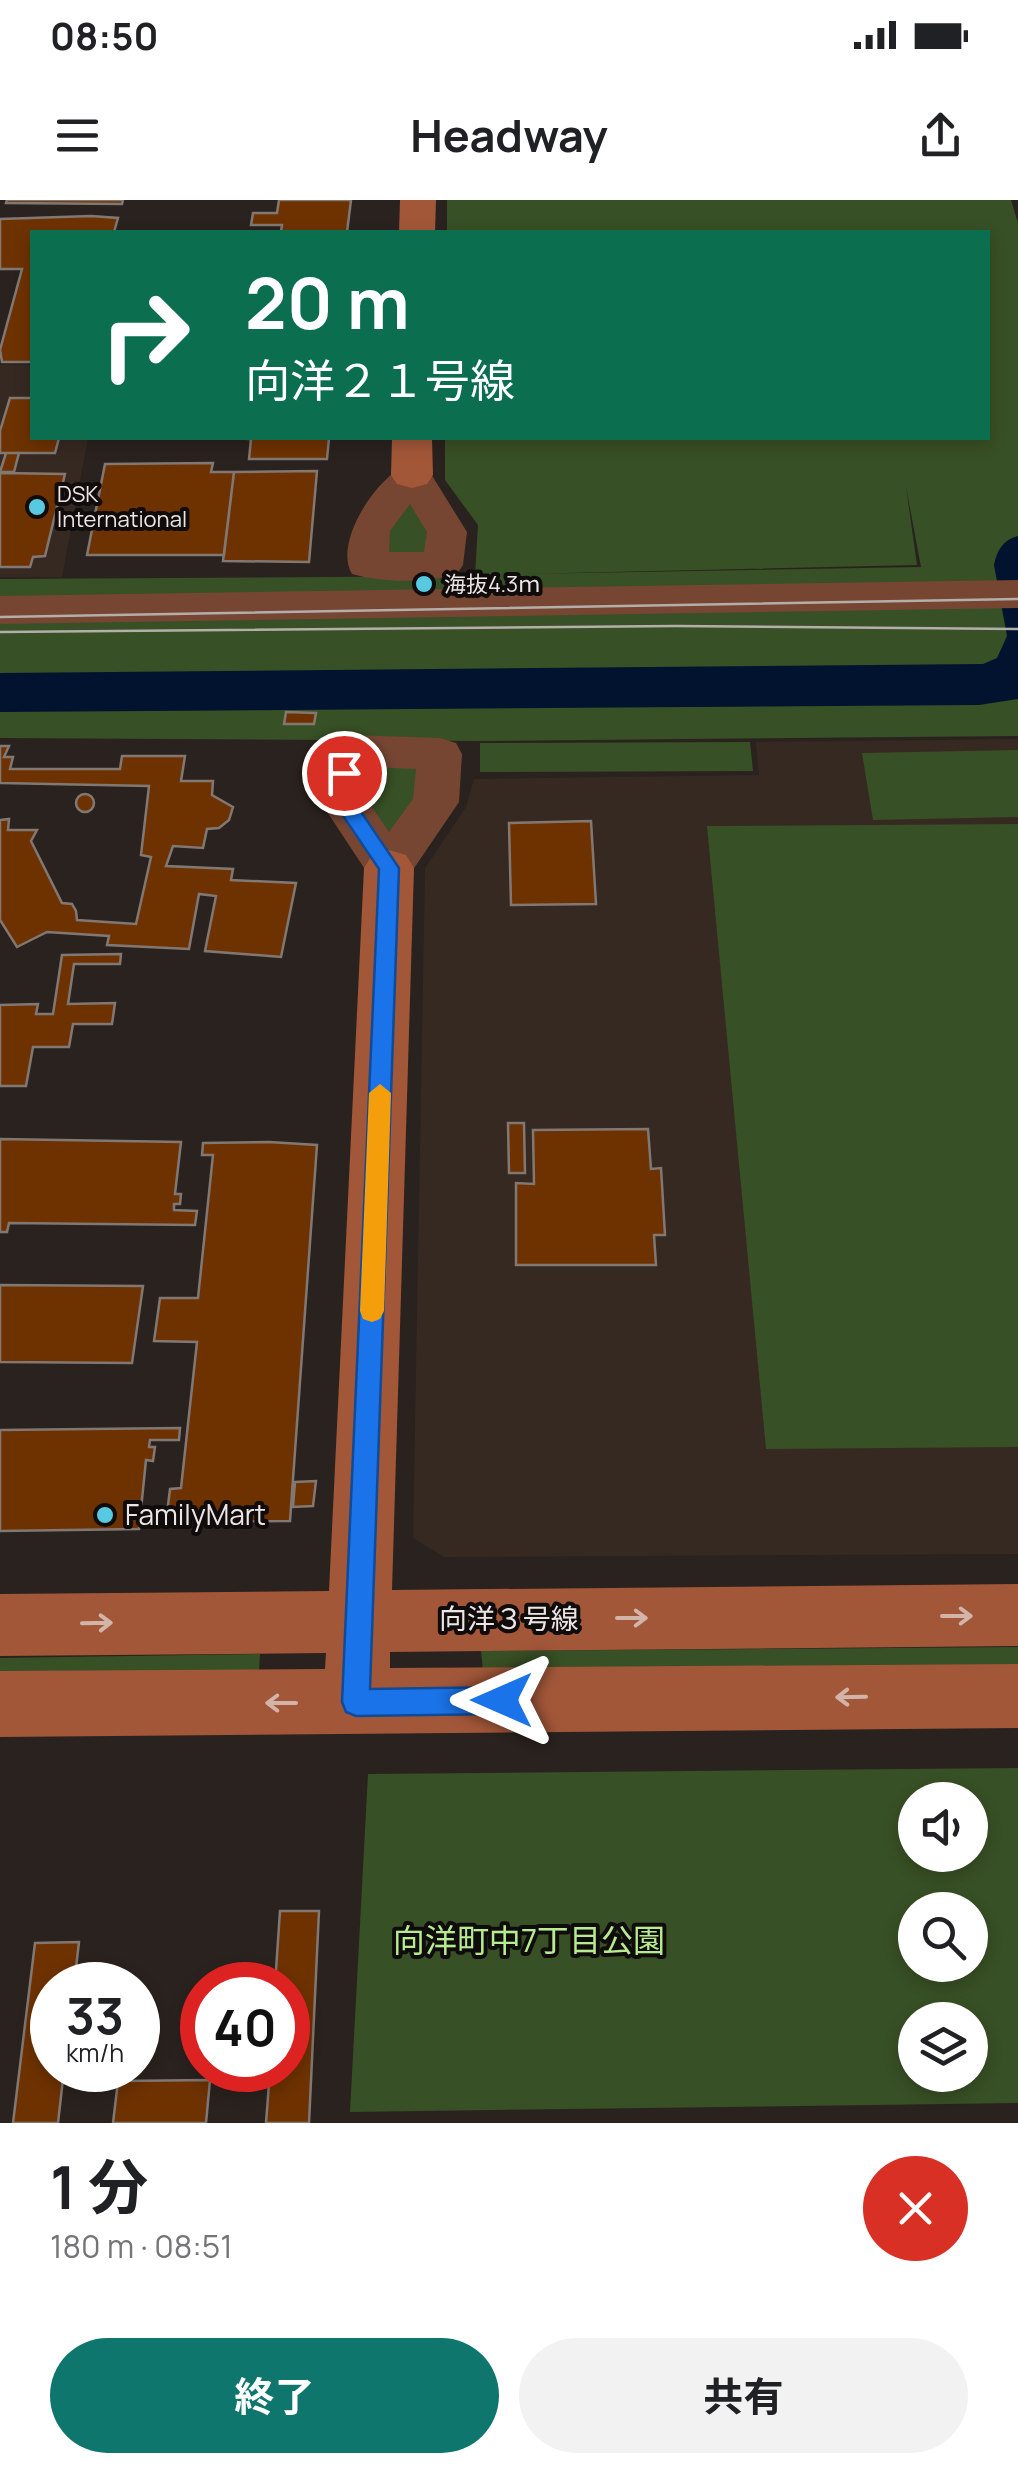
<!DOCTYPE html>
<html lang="ja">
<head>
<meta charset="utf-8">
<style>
	:root { --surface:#fff; --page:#f2f2f2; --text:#202124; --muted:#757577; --accent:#0f766e }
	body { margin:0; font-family:Manrope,"Noto Sans JP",sans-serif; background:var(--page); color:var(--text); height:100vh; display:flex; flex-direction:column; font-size:38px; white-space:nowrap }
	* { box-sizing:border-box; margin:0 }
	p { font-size:32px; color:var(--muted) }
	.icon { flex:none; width:55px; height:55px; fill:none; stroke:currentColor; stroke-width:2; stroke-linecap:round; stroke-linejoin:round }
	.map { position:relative; height:1923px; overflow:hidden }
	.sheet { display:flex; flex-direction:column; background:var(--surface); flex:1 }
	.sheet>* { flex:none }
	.guide { position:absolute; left:30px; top:30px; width:960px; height:210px; border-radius:0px; box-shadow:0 5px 15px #0003; background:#0b6e4f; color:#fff; overflow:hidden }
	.buttons { position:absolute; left:898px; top:1582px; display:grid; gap:20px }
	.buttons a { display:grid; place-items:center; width:90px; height:90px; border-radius:50%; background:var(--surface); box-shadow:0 5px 15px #0003; font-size:50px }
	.speed { position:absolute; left:30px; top:1762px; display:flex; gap:20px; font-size:50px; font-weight:700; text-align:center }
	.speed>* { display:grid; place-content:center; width:130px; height:130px; border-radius:50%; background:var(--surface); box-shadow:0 5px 15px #0003; line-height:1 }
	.speed small { font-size:25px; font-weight:400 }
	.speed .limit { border:15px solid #d22; background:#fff; color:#111 }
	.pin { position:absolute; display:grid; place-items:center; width:85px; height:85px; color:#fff; margin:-42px; border:5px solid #fff; border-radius:50%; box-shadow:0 2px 10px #0007 }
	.me { position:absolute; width:110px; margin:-55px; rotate:270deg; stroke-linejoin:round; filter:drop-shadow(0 0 8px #0008) }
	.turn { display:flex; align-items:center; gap:35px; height:210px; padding:0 50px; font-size:45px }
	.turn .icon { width:130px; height:130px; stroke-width:2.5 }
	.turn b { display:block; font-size:70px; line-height:85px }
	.round { display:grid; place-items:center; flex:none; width:105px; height:105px; border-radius:52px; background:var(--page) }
	.head { display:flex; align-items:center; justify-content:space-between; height:170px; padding:0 50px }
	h1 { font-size:60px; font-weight:700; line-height:75px }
	.cta { display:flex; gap:20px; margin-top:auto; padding:20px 50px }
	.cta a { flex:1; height:115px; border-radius:60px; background:var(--accent); color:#fff; font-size:40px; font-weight:700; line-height:115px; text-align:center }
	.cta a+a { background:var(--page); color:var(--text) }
	.status { display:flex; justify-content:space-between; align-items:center; height:70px; padding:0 50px; background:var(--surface); direction:ltr }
	.status svg { height:28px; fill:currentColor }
	header { display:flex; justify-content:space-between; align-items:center; height:130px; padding:0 50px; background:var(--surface); font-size:45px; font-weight:700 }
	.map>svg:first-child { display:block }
</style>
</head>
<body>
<div class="status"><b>08:50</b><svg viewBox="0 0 49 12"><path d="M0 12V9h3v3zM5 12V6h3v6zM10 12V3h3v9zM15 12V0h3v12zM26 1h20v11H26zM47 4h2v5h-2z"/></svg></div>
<header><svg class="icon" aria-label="menu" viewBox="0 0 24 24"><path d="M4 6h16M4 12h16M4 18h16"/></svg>Headway<svg class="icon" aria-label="share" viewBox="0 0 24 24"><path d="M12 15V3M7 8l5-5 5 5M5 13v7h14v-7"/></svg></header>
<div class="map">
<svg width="1018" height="1923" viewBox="0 0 1018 1923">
	<rect width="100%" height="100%" fill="#2a221e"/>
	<!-- built -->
	<path fill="#362922" d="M0 165H32V238H88L62 377H0Z
		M1018 539V1354L444 1357 413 1338 425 668 466 607 474 579 759 575 756 542Z"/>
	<!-- green -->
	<path fill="#385025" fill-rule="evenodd" d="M447 0H1011L1018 23V536L476 541 0 538V379L475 376 478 325 445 280V238H988V32H447ZM906 287 921 367 523 374 917 365Z
		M409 300 430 325 424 355 384 353 385 334Z
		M750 542 753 571 480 572V543Z
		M1018 550V617L873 620 862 553Z
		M369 565 417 566 418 599 387 635 357 597 362 570Z
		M1018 624V1247L766 1249 707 626Z
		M1018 1447V1466L483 1471 481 1451Z
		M260 1454 259 1472 0 1475V1458Z
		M1018 1568V1903L350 1912 368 1574ZM970 1600V1655H915V1600ZM970 1710V1765H915V1710ZM970 1820V1875H915V1820Z"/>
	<!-- water -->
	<path fill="#01132e" d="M1018 336V499L979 505 0 512V473L983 464 997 458 1007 436 994 365C997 350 1003 340 1018 336Z"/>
	<!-- building -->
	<path fill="#6e3200" stroke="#817873" stroke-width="2.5" d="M7 0H123L122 4 6 3Z
		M279 0H351L347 32H281L282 25H251L253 13H277Z
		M91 16 118 18 114 32H32V162H2L0 150 22 69H0V19Z
		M10 198H32V238H59L55 253H0V231Z
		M224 238H329L327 259H249L251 239Z
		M6 253H19L14 272H0Z
		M213 263 211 272H234L224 355H87L105 264Z
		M317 271 309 362 223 361 234 272Z
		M0 273 65 274 45 356 33 357 30 367H0Z
		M286 512 316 513 314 524H284Z
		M0 546H9L4 557H13L10 569H120L122 556H185L181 581H213L212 595 233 607 229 620 219 628 207 629 203 648 173 646 166 666 233 669 231 680 296 683 281 757 205 751 216 696 199 694 189 749 107 745 109 736 47 732 17 747 0 720V620L9 619 8 630H37L31 641 62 703 72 704 76 711 77 720 136 724 151 657 141 655 149 586 0 583Z
		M76 603a9 9 0 1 1 18 0a9 9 0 1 1-18 0Z
		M591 621 596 704 511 705 509 623Z
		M121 754 120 764H74L68 804 115 803 112 824H73L69 847H33L26 886H0V805L38 804 36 814H53L62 755Z
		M508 923H524L525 973H509Z
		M648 929 651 969 661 968 665 1035H654L656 1065H516V983L534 984 533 930Z
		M0 939 181 942 175 994H181L180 1004H174V1010L197 1011 195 1025 9 1023 7 1032H0Z
		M269 942 317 945 290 1321 166 1322 170 1289 181 1288 197 1142 154 1141 160 1098H198L213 955H202L203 943Z
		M0 1085 143 1086 132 1163 0 1162Z
		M180 1228 179 1240H150L149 1247H155L153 1261 146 1260 139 1329 0 1331V1230Z
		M316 1281 313 1306 293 1307 295 1282Z
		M280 1711H319L309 1923H266L270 1870H288V1785H275Z
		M79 1742 74 1785H52V1870H64L58 1923H13L35 1743Z
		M210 1880 206 1923H113L118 1881Z"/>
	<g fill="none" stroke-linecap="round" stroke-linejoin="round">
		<!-- street -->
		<path fill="#764633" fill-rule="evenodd" d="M412 263 426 266 467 332 463 365 457 374C426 383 383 383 352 374 332 342 380 271 412 263ZM410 304 427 332 424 352H389L390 331Z
			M1018 380V408L0 424V396Z
			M350 535 440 538 456 543 462 554 459 602 406 680 389 685 372 680 316 595 334 540ZM368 567 416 569 413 599 389 632 362 593Z"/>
		<!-- secondary -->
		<path fill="#a35739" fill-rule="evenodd" d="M400 0H436L435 32H399Z
			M392 238H432L433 275 427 284 412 288 397 284 391 275Z
			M389 650 406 655 414 668 392 1390 1018 1384V1446L390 1452V1468L1018 1464V1528L0 1537V1471L325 1469 326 1453 0 1456V1394L329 1391 364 668 372 655Z"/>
		<!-- tram -->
		<path stroke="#b4aeab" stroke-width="2.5" d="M0 417 1018 399
			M0 432 676 426 1018 429"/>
	</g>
	<!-- one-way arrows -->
	<defs><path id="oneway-shaft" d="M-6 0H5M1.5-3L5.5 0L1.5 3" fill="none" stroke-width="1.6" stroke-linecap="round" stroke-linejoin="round" transform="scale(2.5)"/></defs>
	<g stroke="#d2b4a8">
		<use href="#oneway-shaft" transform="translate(957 1416)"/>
		<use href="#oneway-shaft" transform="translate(632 1418)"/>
		<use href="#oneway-shaft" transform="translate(97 1423) rotate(-1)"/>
		<use href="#oneway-shaft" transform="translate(851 1497) rotate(179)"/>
		<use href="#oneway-shaft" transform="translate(281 1503) rotate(180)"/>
	</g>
	<!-- route -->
	<path fill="#1a73e8" stroke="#114b97" stroke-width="2.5" d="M344 566 354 573 349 594 399 668 370 1489 502 1487 511 1491 515 1500 511 1510 502 1514 356 1516 346 1512 342 1502 379 669 329 595 334 573Z"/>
	<!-- slow -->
	<path fill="#f59e0b" d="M380 884 391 893 384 1111 380 1119 372 1122 363 1119 360 1111 369 893Z"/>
	<!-- markers -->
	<g fill="#57c9e1" stroke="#100c0b" stroke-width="4">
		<circle cx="37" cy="307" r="10"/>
		<circle cx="424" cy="384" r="10"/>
		<circle cx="105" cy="1315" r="10"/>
	</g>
	<g text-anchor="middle" stroke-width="8" stroke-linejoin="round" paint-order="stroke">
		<!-- far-poi labels -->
		<g font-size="22" fill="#ebe6e3" stroke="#100c0b" text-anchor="start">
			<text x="57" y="302">DSK<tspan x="57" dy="25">International</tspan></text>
			<text x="444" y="392">海抜4.3ｍ</text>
		</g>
		<!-- poi labels -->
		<g font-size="28" fill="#ebe6e3" stroke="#100c0b" text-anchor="start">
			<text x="125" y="1325">FamilyMart</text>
		</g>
		<!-- street labels -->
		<g font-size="28" fill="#ebe6e3" stroke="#100c0b">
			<text x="509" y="1429">向洋３号線</text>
		</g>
		<!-- near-park labels -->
		<g font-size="32" fill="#b7eb8f" stroke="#100c0b">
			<text x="529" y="1752">向洋町中7丁目公園</text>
		</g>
	</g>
</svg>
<div class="buttons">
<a><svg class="icon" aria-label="sound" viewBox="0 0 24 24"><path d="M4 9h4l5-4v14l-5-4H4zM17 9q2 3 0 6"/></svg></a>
<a><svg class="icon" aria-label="search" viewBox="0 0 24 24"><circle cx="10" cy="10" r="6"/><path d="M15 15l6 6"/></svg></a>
<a><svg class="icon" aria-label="layers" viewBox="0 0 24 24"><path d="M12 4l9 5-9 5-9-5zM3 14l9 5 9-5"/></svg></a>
</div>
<div class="speed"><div>33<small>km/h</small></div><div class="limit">40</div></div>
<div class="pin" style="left:344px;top:573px;background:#d93025"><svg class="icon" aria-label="arrive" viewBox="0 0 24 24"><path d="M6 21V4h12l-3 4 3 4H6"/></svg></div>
<svg class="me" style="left:502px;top:1500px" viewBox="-20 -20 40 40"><path d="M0-17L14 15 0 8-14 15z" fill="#1a73e8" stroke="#fff" stroke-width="4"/></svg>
<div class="guide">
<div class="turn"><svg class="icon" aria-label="right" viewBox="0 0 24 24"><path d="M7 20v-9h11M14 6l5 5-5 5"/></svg><div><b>20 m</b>向洋２１号線</div></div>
</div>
</div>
<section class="sheet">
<div class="head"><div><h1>1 分</h1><p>180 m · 08:51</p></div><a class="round" style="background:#d93025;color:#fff"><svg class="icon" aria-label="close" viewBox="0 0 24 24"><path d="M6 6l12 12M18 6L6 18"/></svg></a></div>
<div class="cta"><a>終了</a><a>共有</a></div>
</section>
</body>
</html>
